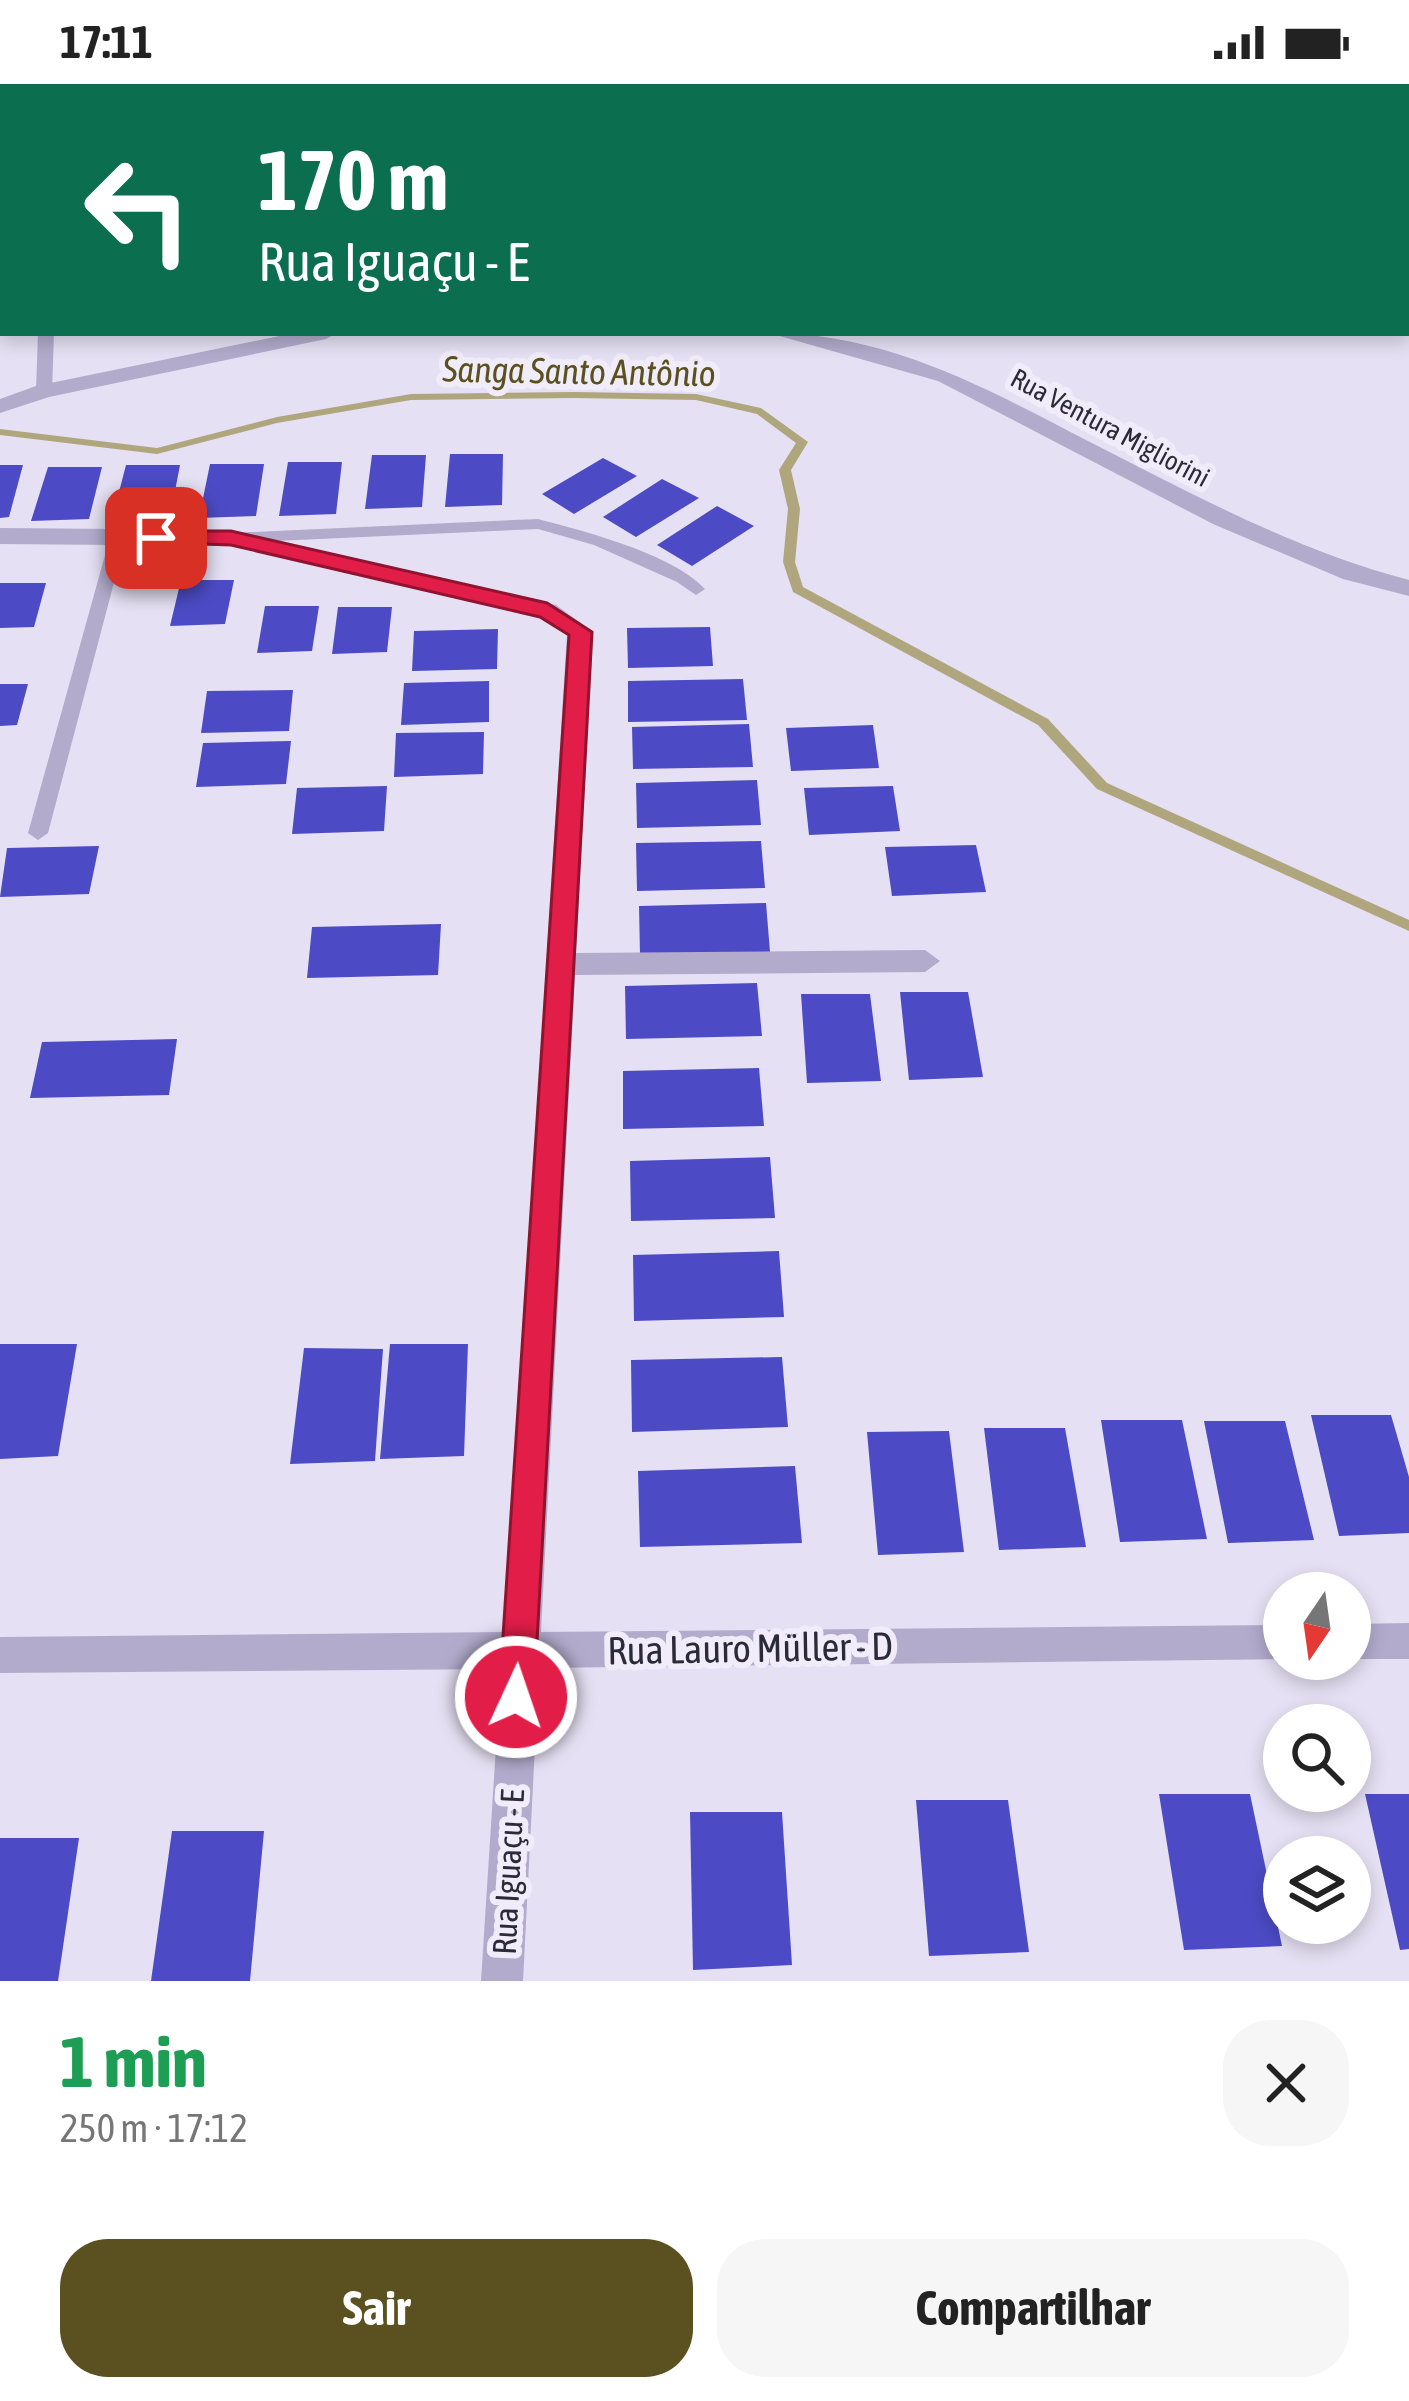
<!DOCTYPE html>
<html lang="pt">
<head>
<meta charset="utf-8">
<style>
	:root { --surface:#fff; --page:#f6f6f6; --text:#222; --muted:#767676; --accent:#5b5120 }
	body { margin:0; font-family:"Asap Condensed",sans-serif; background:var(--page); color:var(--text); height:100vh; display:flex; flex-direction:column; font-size:45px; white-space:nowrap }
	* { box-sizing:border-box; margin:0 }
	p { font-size:39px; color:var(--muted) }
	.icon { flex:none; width:66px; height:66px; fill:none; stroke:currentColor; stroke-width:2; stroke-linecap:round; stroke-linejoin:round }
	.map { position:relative; height:1897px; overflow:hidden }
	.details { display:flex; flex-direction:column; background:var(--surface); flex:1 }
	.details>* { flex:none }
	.guide { position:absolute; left:0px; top:0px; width:1410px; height:252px; box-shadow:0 6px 18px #0003; background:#0b6e4f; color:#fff; overflow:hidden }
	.needle { width:78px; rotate:193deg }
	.fabs { position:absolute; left:1263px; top:1488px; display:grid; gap:24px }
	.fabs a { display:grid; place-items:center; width:108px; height:108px; border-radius:50%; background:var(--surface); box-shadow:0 6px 18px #0003; font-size:60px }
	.pin { position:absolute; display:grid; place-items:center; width:102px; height:102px; color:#fff; margin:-51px; border-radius:24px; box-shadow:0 6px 18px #0006 }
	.me { position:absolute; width:132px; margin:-66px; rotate:3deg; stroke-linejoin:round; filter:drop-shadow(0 0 9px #0008) }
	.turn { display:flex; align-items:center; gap:42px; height:252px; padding:0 60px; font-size:54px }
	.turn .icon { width:156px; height:156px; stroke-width:2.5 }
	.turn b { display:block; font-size:84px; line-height:102px }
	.round { display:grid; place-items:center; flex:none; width:126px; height:126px; border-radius:48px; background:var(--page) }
	.summary { display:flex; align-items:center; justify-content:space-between; height:204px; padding:0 60px }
	h1 { font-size:72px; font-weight:700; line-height:90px; color:#1e9e55 }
	.action { display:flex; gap:24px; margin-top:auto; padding:24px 60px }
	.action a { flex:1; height:138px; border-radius:48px; background:var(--accent); color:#fff; font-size:48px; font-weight:700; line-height:138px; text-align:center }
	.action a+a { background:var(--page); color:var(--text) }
	.status { display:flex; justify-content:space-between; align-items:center; height:84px; padding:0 60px; background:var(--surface); direction:ltr }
	.status svg { height:33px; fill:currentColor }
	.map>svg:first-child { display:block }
</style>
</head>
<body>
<div class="status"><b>17:11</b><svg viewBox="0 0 49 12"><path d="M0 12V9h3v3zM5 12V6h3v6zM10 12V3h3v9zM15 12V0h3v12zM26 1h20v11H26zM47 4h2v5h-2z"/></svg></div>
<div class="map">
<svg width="1409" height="1897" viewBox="0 0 1409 1897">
	<rect width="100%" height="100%" fill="#e5e0f3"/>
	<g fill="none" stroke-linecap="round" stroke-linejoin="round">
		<!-- stream -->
		<path fill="#b0a67e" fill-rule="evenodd" d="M574 308 696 310 761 324 808 358 791 386 800 425 795 478 803 503 1048 635 1107 699 1409 836V847L1097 705 1038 641 793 508 783 478 788 425 779 386 796 359 757 330 696 316 574 314 411 316 277 339 157 370 0 351V345L157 364 277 333 411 310Z"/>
	</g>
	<!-- building -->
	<path fill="#4c4bc5" d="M450 370H503L502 421 445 423Z
		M372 371H426L422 423 365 425Z
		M603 374 637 392 574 430 542 410Z
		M288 378H342L336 430 279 432Z
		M210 380H264L256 432 199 434Z
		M0 381H23L9 433 0 434Z
		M126 381H180L170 433 112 435Z
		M48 383H102L89 435 31 437Z
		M662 395 699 414 636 453 603 433Z
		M717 422 754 442 692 482 657 461Z
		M181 496H234L225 540 170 542Z
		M0 499H46L34 543 0 544Z
		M265 522H319L312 567 257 569Z
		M338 523H392L387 568 332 570Z
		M710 543 713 582 628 584 627 544Z
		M498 545 497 585 412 587 414 547Z
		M743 595 747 636 628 638V597Z
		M489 597V638L401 641 404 599Z
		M0 600H28L17 641 0 642Z
		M293 606 289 647 201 649 207 607Z
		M749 640 753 683 633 685 632 643Z
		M873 641 879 684 791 687 786 644Z
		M484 648 483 690 394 693 396 649Z
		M291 657 286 700 196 703 203 659Z
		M757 696 761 741 637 744 636 699Z
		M387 702 384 747 292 750 297 704Z
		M893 702 900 747 809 751 804 704Z
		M761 757 765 804 637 807 636 759Z
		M976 761 986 808 892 812 885 763Z
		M99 762 89 810 0 813 7 764Z
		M766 819 770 868 640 871 639 822Z
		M441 840 438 891 307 894 312 843Z
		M757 899 762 952 626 955 625 902Z
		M900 908H968L983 993 909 996Z
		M801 910H870L881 997 807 999Z
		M177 955 169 1011 30 1014 42 958Z
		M759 984 764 1042 623 1045V987Z
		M770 1073 775 1134 631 1137 630 1077Z
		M779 1167 784 1233 634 1237 633 1171Z
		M0 1260H77L58 1372 0 1375Z
		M390 1260H468L464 1372 380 1375Z
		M304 1264 383 1265 375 1377 290 1380Z
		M782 1273 788 1343 632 1348 631 1276Z
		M1311 1331H1391L1409 1393V1449L1339 1452Z
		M1101 1336H1182L1207 1455 1120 1458Z
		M1204 1337H1285L1314 1456 1228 1459Z
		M984 1344H1065L1086 1463 999 1466Z
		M949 1347 964 1468 878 1471 867 1348Z
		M795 1382 802 1459 640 1463 638 1387Z
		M1159 1710H1250L1282 1862 1184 1866Z
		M1365 1710H1409V1865L1400 1866Z
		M916 1716H1008L1029 1868 929 1872Z
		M690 1728H782L792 1881 693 1886Z
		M172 1747H264L250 1897H151Z
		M0 1754H79L58 1897H0Z"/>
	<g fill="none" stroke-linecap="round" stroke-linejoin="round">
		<!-- service -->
		<path fill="#b2abcc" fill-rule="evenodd" d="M38 249H54L52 307 44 312 36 307Z
			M538 435C584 447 673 470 705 505L696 511 677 498 594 461 538 445 231 459 223 454 231 449Z
			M118 448 126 453 48 749 38 756 28 749 110 453Z"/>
		<!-- minor -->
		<path fill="#b2abcc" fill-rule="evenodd" d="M411 0H429L430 3H412Z
			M530 0H564L566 3H532Z
			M3 40V53L0 54V41Z
			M0 105 3 106V118L0 117Z
			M0 444 231 446 556 521 593 548 576 869 925 866 940 877 925 888 575 891 541 1548 1284 1541V1575H1290L539 1584 523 1897H481L501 1585 0 1589V1553L504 1548 567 551 539 533 231 462 0 460Z
			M1409 1539V1575H1347L1350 1540Z"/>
		<!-- tertiary -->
		<path fill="#b2abcc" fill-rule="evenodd" d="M294 249H337L326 255 49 313 0 329V315L36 302Z
			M769 249C887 249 986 304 1088 357 1192 410 1295 466 1409 496V512L1343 495 1213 440 938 297Z"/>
	</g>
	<!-- route -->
	<path fill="#e11d48" stroke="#92132f" stroke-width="3" d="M156 447H231L547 519 592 548 534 1613 529 1626 516 1631 504 1626 499 1613 569 551 540 533 231 461 148 458V449Z"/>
	<g text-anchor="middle" stroke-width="12" stroke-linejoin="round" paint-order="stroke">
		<!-- far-street labels -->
		<g font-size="27" fill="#2b2a39" stroke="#f1ecfa">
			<text transform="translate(1110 344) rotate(28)" y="9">Rua Ventura Migliorini</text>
		</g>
		<!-- street labels -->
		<g font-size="33" fill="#2b2a39" stroke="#f1ecfa">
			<text transform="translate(508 1788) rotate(-87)" y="12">Rua Iguaçu - E</text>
		</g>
		<!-- water labels -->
		<g font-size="36" font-style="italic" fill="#5b5120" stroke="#f1ecfa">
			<text transform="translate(579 287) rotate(1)" y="13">Sanga Santo Antônio</text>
		</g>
		<!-- near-street labels -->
		<g font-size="39" fill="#2b2a39" stroke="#f1ecfa">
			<text transform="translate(750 1564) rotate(-1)" y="14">Rua Lauro Müller - D</text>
		</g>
	</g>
</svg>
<div class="fabs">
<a><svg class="needle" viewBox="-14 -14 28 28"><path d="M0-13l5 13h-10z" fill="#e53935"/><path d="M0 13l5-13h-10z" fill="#767676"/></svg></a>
<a><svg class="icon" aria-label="search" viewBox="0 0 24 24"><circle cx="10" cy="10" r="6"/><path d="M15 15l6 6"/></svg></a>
<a><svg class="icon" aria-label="layers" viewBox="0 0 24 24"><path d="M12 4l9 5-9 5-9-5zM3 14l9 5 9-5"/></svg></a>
</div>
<div class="pin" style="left:156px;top:454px;background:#d93025"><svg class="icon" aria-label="arrive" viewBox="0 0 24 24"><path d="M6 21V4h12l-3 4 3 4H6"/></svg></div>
<svg class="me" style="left:516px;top:1613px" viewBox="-20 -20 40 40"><circle r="17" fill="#e11d48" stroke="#fff" stroke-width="3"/><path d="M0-11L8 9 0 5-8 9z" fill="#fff"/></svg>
<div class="guide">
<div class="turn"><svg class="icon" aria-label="left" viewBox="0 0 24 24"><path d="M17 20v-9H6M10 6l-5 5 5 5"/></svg><div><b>170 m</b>Rua Iguaçu - E</div></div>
</div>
</div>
<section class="details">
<div class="summary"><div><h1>1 min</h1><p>250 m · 17:12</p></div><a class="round"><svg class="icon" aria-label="close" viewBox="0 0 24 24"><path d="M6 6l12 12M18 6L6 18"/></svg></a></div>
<div class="action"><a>Sair</a><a>Compartilhar</a></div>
</section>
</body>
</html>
